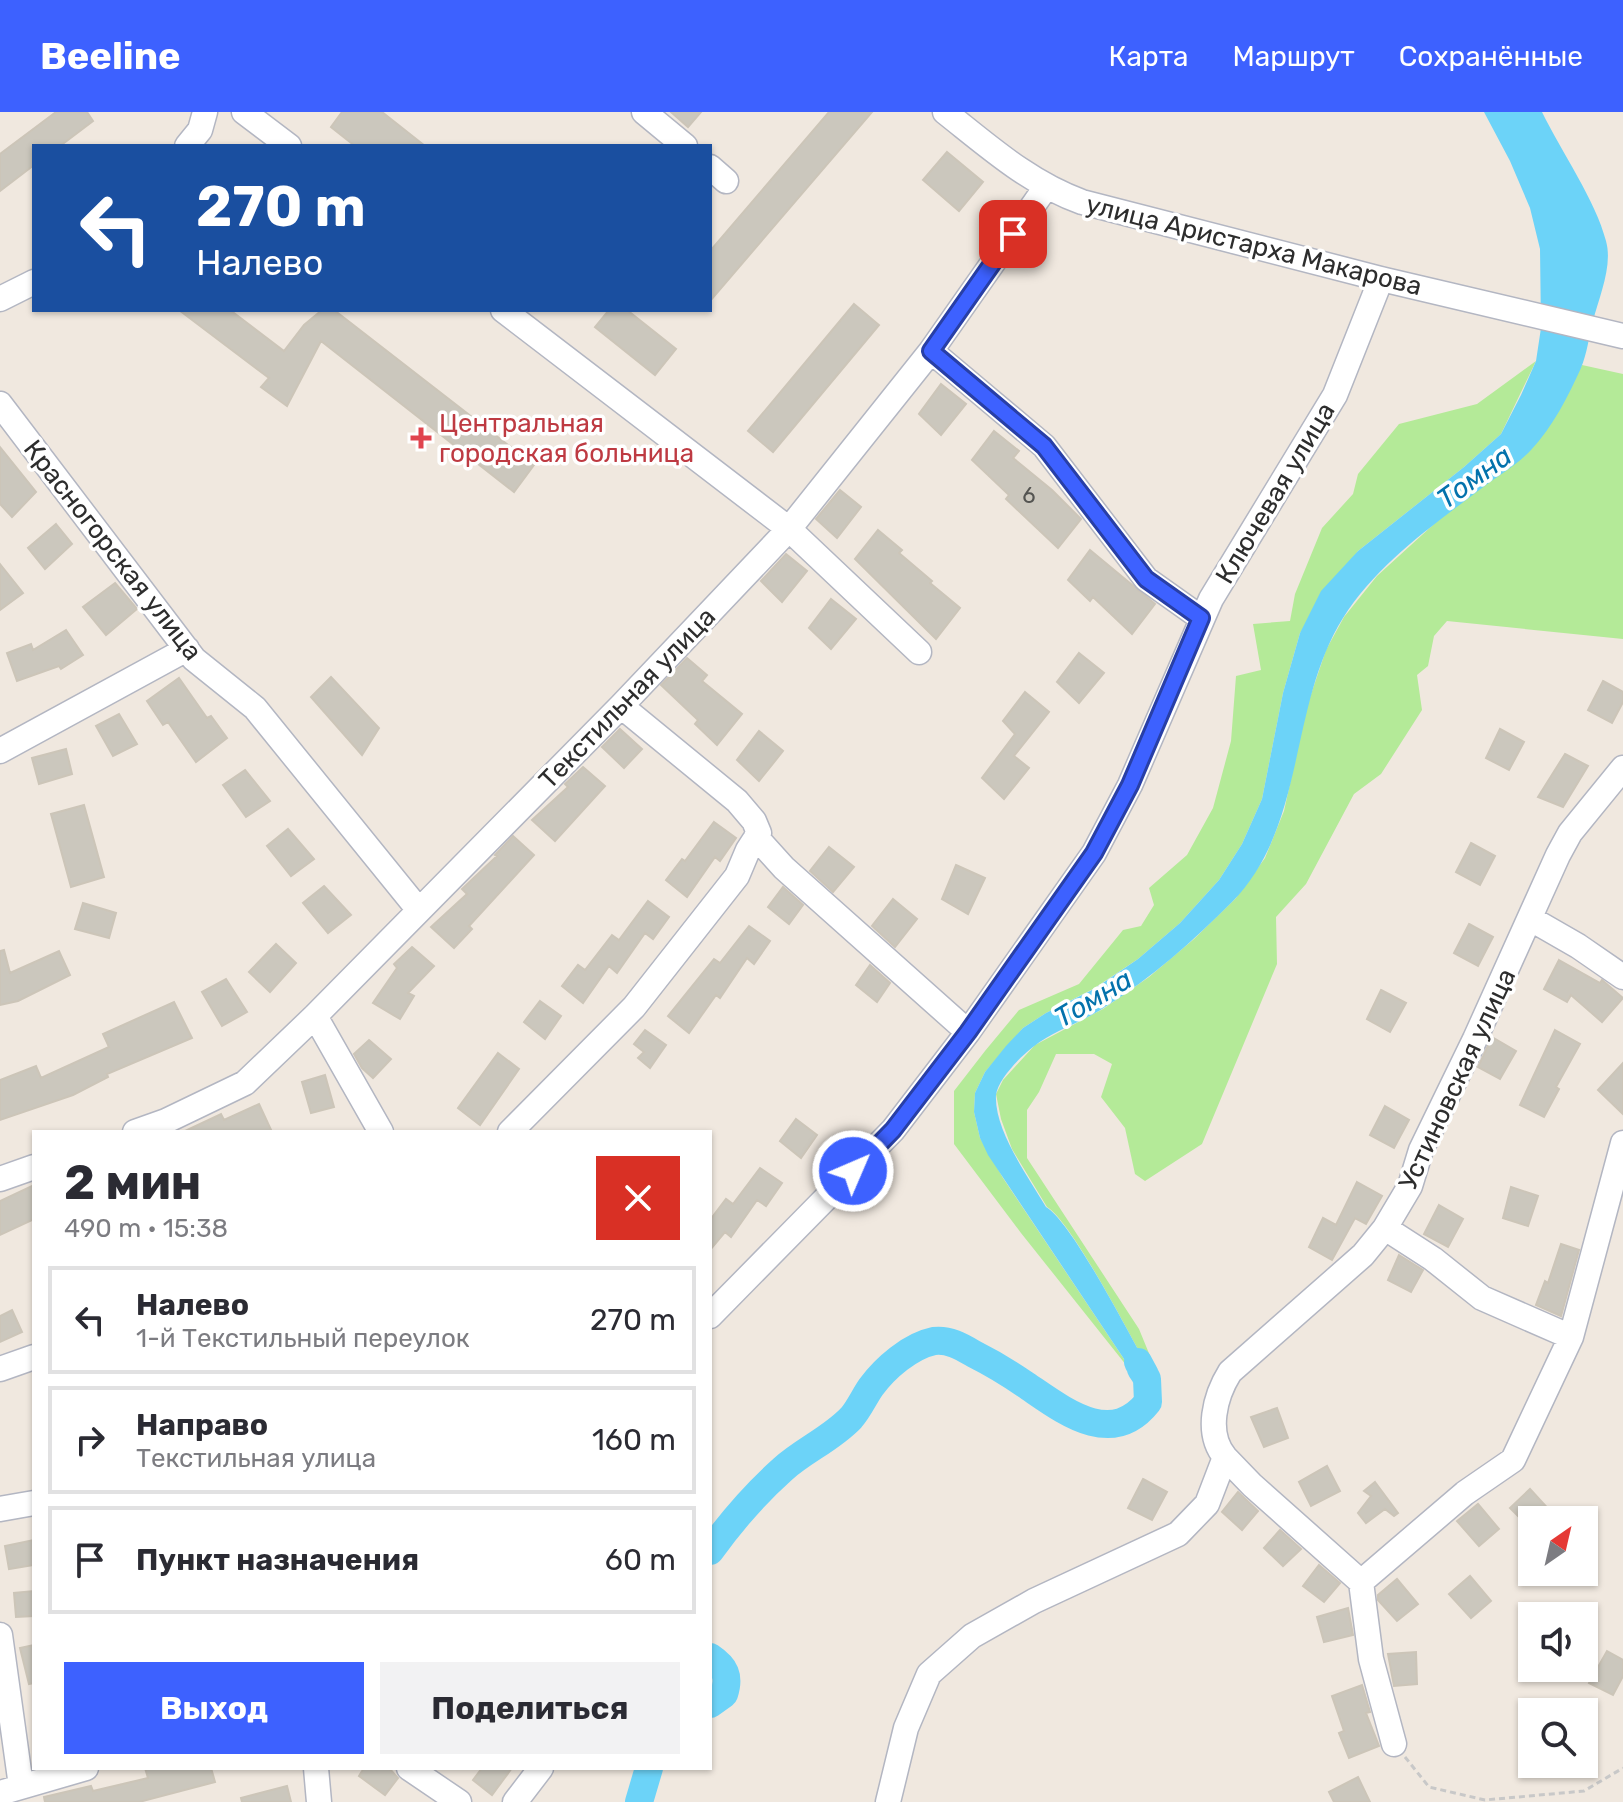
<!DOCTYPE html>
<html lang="ru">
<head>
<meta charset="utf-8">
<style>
	:root { --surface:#fff; --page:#f2f2f3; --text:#2b2b33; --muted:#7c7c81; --line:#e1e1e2; --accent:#3d61ff }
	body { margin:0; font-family:Rubik,sans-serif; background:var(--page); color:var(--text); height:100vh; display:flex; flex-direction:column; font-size:30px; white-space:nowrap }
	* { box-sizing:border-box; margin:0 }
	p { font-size:26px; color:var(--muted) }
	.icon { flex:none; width:44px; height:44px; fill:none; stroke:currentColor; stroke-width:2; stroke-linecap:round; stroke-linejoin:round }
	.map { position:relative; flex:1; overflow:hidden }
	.details { position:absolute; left:32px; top:1018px; width:680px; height:640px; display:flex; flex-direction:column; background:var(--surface); border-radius:0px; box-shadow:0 2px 6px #0004 }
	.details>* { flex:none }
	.banner { position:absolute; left:32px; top:32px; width:680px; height:168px; border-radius:0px; box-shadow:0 2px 6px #0004; background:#1a4fa0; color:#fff; overflow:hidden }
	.needle { width:52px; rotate:34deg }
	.controls { position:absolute; left:1518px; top:1394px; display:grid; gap:16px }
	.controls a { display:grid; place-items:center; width:80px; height:80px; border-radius:0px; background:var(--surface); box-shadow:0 2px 6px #0004; font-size:40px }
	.pin { position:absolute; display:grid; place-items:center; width:68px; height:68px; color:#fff; margin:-34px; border-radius:16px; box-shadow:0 4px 12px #0006 }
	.me { position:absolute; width:88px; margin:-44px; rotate:45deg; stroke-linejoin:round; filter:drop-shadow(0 0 6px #0008) }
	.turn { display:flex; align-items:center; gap:28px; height:168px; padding:0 32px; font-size:36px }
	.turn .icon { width:104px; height:104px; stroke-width:2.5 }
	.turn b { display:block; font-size:56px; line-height:68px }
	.round { display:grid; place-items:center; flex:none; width:84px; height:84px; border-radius:0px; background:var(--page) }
	.overview { display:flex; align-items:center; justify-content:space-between; height:136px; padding:0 32px }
	h1 { font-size:48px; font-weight:700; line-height:60px }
	.button { display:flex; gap:16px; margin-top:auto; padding:16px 32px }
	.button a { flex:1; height:92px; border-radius:0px; background:var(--accent); color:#fff; font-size:32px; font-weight:700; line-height:92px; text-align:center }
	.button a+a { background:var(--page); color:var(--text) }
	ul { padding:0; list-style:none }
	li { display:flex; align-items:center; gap:24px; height:108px; margin:0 16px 12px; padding:0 16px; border:4px solid var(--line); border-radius:0px }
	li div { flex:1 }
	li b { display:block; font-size:30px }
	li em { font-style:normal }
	header { display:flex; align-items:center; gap:48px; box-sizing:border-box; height:112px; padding:0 40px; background:var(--accent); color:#fff }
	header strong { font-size:38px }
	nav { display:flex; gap:44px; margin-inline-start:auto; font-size:28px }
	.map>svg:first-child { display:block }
</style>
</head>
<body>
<header>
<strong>Beeline</strong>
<nav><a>Карта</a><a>Маршрут</a><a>Сохранённые</a></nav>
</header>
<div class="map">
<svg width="1623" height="1690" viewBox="0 0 1623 1690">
	<rect width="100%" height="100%" fill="#f0e8df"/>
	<!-- green -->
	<path fill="#b4ea98" d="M1536 249 1501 322 1464 355 1358 439 1300 521 1283 581 1262 687 1242 732 1219 768 1180 811 1138 847 1093 877 1046 901 1023 916 985 960 975 981 974 1000 980 1026 1003 1066 1138 1268 1021 1121 954 1032V979L985 939 1019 898 1079 872 1123 818 1141 814 1154 793 1149 776 1187 743 1213 696 1231 629 1236 564 1261 558 1253 512 1290 509 1295 482 1322 416 1353 382 1358 362 1399 312 1477 292Z
		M1582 253 1623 262V527L1447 509 1434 524 1428 554 1417 563 1422 598 1381 662 1354 682 1306 772 1276 805 1277 852 1202 1032 1145 1069 1135 1062 1125 1016 1101 985 1112 952 1094 942H1056L1039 980 1027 998V1046L1139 1217 1155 1256 1150 1259C1131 1226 1073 1111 1047 1095L1012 1037 1001 1007 996 982 1003 968 1035 933 1103 897 1149 865 1194 827 1236 786 1265 746 1284 699 1307 594 1326 538 1344 505 1377 464 1558 299Z"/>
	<!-- water -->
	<path fill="#6cd3f8" d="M1484 0H1542C1561 39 1596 89 1606 129 1613 154 1599 185 1593 209 1589 224 1587 242 1581 256 1569 283 1552 316 1531 338 1518 352 1498 364 1482 376 1432 414 1377 452 1343 506 1288 594 1307 714 1232 790 1193 829 1152 866 1105 895 1083 910 1054 918 1033 935 1021 944 998 967 996 983 994 1018 1029 1066 1046 1095 1073 1111 1131 1226 1150 1259L1138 1268 988 1043 980 1026 974 1000 975 981 985 960 1006 934 1023 916 1046 901 1094 877 1138 847 1180 811 1219 768 1242 732 1262 687 1283 581 1300 521 1321 479 1358 439 1464 355 1501 322 1521 283 1536 249 1541 216 1540 137 1530 96 1510 49Z"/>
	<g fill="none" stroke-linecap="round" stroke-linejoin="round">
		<!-- river -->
		<path stroke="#6cd3f8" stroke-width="28" d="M710 1439C731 1410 756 1381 783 1357 804 1338 831 1327 851 1306 859 1297 864 1285 871 1275 885 1256 910 1234 934 1229 949 1227 962 1235 974 1242 992 1251 1010 1262 1026 1273 1063 1298 1111 1337 1148 1290L1147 1267 1138 1250 1145 1263 1141 1257
			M710 1545C725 1555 730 1564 724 1582L710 1592
			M639 1690 649 1656"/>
	</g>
	<!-- building -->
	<path fill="#cbc7bd" stroke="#ccc5b8" stroke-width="2" d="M56 0H87L93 9 60 34H34V53L0 79V42Z
		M342 0H382L425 34H355L331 15Z
		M671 0H701L688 15Z
		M829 0H872L710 189V139Z
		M947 40 983 70 959 99 923 68Z
		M854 192 879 213 773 340 748 319Z
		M179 198H230L284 239 304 213 322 198H334L534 353 514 380 321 229 287 294 261 275 269 266Z
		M609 198H627L676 237 655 263 595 215Z
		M941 272 966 292 941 323 919 302Z
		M994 319 1019 339 1013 346 1052 378 1081 407 1058 436 1006 387 1009 383 972 348Z
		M0 335 36 380 12 405 0 392Z
		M840 378 861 395 837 426 816 407Z
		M56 412 72 432 45 457 28 436Z
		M878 418 902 438 899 441 932 469 930 471 960 496 936 527 855 447Z
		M1090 438 1155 492 1132 522 1093 485 1090 489 1068 468Z
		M786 442 807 459 782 490 761 469Z
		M0 452 23 481 0 498Z
		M115 471 137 497 106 523 83 495Z
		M831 487 856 507 831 537 809 516Z
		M66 518 83 543 61 557 59 554 17 569 7 541 31 532 33 538Z
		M1079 541 1104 561 1079 591 1057 570Z
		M687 546 707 563 702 569 742 602 717 633 695 612 698 608 661 573Z
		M331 565 379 616 362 643 311 585Z
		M179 566 207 606 211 604 227 626 196 650 168 610 163 613 147 589Z
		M1603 569 1623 580V590L1612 611 1588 598Z
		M1025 580 1049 600 1014 644 1029 656 1004 687 982 666 1015 622 1003 609Z
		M119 602 137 632 113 644 96 614Z
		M620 617 642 637 624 656 602 635Z
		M1500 617 1524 630 1509 658 1486 646Z
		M759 619 783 639 759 669 737 648Z
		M66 637 72 662 39 672 32 646Z
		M1565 642 1588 654 1563 695 1538 685Z
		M583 655 605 674 555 729 532 708 568 675 565 672Z
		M245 658 270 689 246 705 223 673Z
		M84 693 104 765 71 775 51 702Z
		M714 710 736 726 720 749 715 745 687 785 666 768 682 747 685 749Z
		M288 717 314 747 291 764 267 734Z
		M513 724 534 743 469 814 472 817 454 836 431 815 467 782 462 777 497 744 495 743Z
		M1471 731 1495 744 1480 773 1456 760Z
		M829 735 854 755 833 780 810 759Z
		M956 753 985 766 968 802 942 787Z
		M324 774 351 803 328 821 303 791Z
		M783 775 803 793 789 812 768 795Z
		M893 787 917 807 895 835 872 814Z
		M648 789 669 805 653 827 645 821 617 861 609 854 583 891 562 874 578 853 585 858 612 823 619 828Z
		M83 791 116 801 109 826 75 817Z
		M1469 812 1493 825 1478 854 1454 841Z
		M749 814 770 829 754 852 747 846 720 886 716 883 689 921 668 904 714 847 720 851Z
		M276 832 296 851 270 880 249 860Z
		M412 835 434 854 408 881 414 884 400 907 373 891 397 856 394 852Z
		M4 838 10 861 59 839 70 863 18 889 0 893V839Z
		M1559 848 1600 871 1602 868 1623 886 1602 910 1571 883 1567 890 1544 877Z
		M870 853 890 871 877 890 856 873Z
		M226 867 247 900 222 914 202 880Z
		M1381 878 1406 891 1390 920 1367 907Z
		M540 889 561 904 545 927 524 910Z
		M174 890 192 926 107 962 108 965 73 983 0 1008V968L36 954 41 966 109 935 103 922Z
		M645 918 666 933 650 956 638 946 644 940 634 932Z
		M1555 918 1580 932 1556 975 1559 977 1544 1005 1520 993Z
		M1492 925 1516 939 1500 967 1478 955Z
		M369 928 391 947 373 966 362 956 354 942Z
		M498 941 519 957 480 1013 458 996Z
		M1623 951V1002L1598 978Z
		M325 963 334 995 311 1001 302 970Z
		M259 992 272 1020H183L221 1002 224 1008Z
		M1385 994 1409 1008 1394 1036 1370 1023Z
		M796 1007 817 1023 801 1046 780 1029Z
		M760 1056 782 1071 766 1094 757 1088 731 1125 725 1120 710 1138V1108L726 1087 733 1092Z
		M1357 1070 1382 1084 1366 1112 1355 1106 1332 1148 1309 1135 1323 1106 1336 1113Z
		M34 1073V1107L0 1123V1089Z
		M1511 1075 1538 1084 1528 1114 1503 1106Z
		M1439 1093 1463 1107 1448 1135 1424 1122Z
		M1561 1132 1579 1138 1561 1204 1536 1193 1545 1169 1548 1171Z
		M1399 1143 1423 1158 1411 1180 1388 1168Z
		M12 1198 22 1220 0 1230V1204Z
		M1277 1296 1288 1326 1264 1335 1251 1305Z
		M1327 1354 1340 1379 1311 1394 1299 1370Z
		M1143 1367 1167 1380 1152 1408 1128 1396Z
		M1375 1370 1398 1401 1394 1404 1385 1397 1366 1411 1358 1401 1371 1384 1364 1379Z
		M1530 1377 1552 1401 1544 1408H1532V1418L1510 1396Z
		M1238 1380 1258 1399 1242 1418 1222 1400Z
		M1478 1392 1499 1417 1479 1434 1457 1409Z
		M1280 1418 1301 1437 1283 1454 1264 1436Z
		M34 1428V1453L9 1457 5 1434Z
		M1319 1453 1340 1471 1324 1490 1303 1474Z
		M1470 1464 1491 1489 1471 1506 1449 1482Z
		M1397 1467 1418 1492 1397 1509 1378 1488V1483Z
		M34 1479V1504L16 1505 14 1481Z
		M1348 1496 1353 1523 1324 1530 1317 1505Z
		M34 1533V1571L29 1572 20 1536Z
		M1607 1539 1623 1548V1564L1613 1583 1589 1571Z
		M1416 1540 1417 1572 1394 1574 1388 1542Z
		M1362 1573 1370 1600 1366 1601 1379 1634 1349 1646 1339 1621 1344 1619 1332 1584Z
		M145 1656H211L215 1670 139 1690H45L44 1685 91 1674 93 1679 148 1666Z
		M364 1656H389L398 1666 385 1683 359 1664Z
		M482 1656H512L492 1683 473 1668Z
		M1358 1665 1370 1690H1334L1329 1680Z
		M287 1674 291 1690H242L241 1686Z"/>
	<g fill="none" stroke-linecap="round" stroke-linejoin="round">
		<defs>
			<path id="minor" d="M244 0 289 34
				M644 0 685 34
				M945 0C988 34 1029 71 1082 90L1381 167 1623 224
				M187 34 200 18 205 0
				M710 55 726 69
				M0 187 34 170
				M503 198 789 417 919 540
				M931 239 1044 334 1146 467 1201 506
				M0 292 194 547 255 596 418 797
				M0 639 187 537
				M756 725 784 756 968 920
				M1531 807 1578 834 1623 865
				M315 904 381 1020
				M135 1020 166 1009 245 971 315 904 621 594 789 417 931 239 1046 75
				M510 1020 634 895 737 764 748 738 759 721 754 709 737 689 621 594
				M0 1067 34 1055
				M1385 1116 1433 1147 1482 1186 1571 1225
				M710 1204 893 1018 968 920 1094 741 1130 673 1211 487 1335 283 1381 167
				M0 1257 34 1245
				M1225 1345 1252 1373 1361 1470 1371 1547 1394 1632
				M0 1397 34 1391
				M1361 1470 1465 1381 1513 1348 1571 1225 1623 1031
				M0 1523 21 1674
				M316 1656 319 1690
				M409 1656 459 1690
				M0 1681 86 1656
				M515 1690 541 1656
				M888 1690 906 1616 929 1562 972 1524 1034 1489 1178 1422 1207 1392 1225 1345C1205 1321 1215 1284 1230 1260L1363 1143 1385 1116 1410 1074 1421 1038 1475 927 1558 743 1570 721 1623 656"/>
		</defs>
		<!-- minor casing -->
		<use href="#minor" stroke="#b3b6c2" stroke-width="27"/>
		<!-- path -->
		<path stroke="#c8c8c8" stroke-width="3" stroke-dasharray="6 4" stroke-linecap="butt" d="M1405 1645 1429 1675 1485 1688 1584 1679 1623 1656"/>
		<!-- minor -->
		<use href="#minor" stroke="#fff" stroke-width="24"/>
	</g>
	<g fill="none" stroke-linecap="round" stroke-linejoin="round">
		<defs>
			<path id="route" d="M853 1059 893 1018 968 920 1094 741 1130 673 1201 506 1146 467 1044 334 931 239 1013 122"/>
		</defs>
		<!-- route casing -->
		<use href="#route" stroke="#283fa6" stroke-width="20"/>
		<!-- route -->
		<use href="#route" stroke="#3d61ff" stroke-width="14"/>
	</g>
	<!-- markers -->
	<path fill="#e0444e" stroke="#fff" stroke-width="3" d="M417 314h8v8h8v8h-8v8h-8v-8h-8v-8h8z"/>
	<g text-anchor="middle" stroke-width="7" stroke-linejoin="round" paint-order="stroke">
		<!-- number labels -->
		<g font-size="22" fill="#545451">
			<text x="1029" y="391">6</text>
		</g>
		<!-- street labels -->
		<g font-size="26" fill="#2d2d2d" stroke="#fff">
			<text transform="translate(1254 133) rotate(14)" y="9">улица Аристарха Макарова</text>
			<text transform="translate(1275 381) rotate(-59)" y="9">Ключевая улица</text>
			<text transform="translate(113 438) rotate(52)" y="9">Красногорская улица</text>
			<text transform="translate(627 586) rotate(-46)" y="9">Текстильная улица</text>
			<text transform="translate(1457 967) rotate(-65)" y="9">Устиновская улица</text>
		</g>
		<!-- health labels -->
		<g font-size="26" fill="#be3a42" stroke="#fff" text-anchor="start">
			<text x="439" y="320">Центральная<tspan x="439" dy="30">городская больница</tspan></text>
		</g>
		<!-- water labels -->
		<g font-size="28" font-style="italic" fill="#0372ac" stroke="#fff">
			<text transform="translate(1474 365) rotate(-36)" y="10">Томна</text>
			<text transform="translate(1093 886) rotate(-31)" y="10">Томна</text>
		</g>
	</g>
</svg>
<div class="controls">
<a><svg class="needle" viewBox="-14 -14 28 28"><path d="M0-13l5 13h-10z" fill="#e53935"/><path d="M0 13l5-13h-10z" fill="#7c7c81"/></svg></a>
<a><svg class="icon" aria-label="sound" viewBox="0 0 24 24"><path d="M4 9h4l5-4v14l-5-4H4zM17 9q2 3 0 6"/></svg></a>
<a><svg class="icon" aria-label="search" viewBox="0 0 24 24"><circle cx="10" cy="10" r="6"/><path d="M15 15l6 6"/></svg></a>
</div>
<div class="pin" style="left:1013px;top:122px;background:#d93025"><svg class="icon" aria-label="arrive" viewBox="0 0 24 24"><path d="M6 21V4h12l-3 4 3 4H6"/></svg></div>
<svg class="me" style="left:853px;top:1059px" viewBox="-20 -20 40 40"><circle r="17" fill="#3d61ff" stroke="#fff" stroke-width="3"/><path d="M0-11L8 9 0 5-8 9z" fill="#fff"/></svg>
<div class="banner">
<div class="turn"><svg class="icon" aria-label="left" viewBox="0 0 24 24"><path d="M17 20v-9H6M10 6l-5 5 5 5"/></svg><div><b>270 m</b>Налево</div></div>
</div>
<section class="details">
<div class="overview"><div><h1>2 мин</h1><p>490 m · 15:38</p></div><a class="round" style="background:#d93025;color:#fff"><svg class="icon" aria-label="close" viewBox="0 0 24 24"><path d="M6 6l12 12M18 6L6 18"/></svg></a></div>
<ul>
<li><svg class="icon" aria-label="left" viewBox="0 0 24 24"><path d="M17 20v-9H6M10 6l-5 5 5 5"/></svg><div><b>Налево</b><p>1-й Текстильный переулок</p></div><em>270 m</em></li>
<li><svg class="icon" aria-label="right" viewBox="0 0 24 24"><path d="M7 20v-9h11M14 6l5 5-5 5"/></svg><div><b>Направо</b><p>Текстильная улица</p></div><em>160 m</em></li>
<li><svg class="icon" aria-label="arrive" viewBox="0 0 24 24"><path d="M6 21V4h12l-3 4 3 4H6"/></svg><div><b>Пункт назначения</b></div><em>60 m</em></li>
</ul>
<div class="button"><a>Выход</a><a>Поделиться</a></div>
</section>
</div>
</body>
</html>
